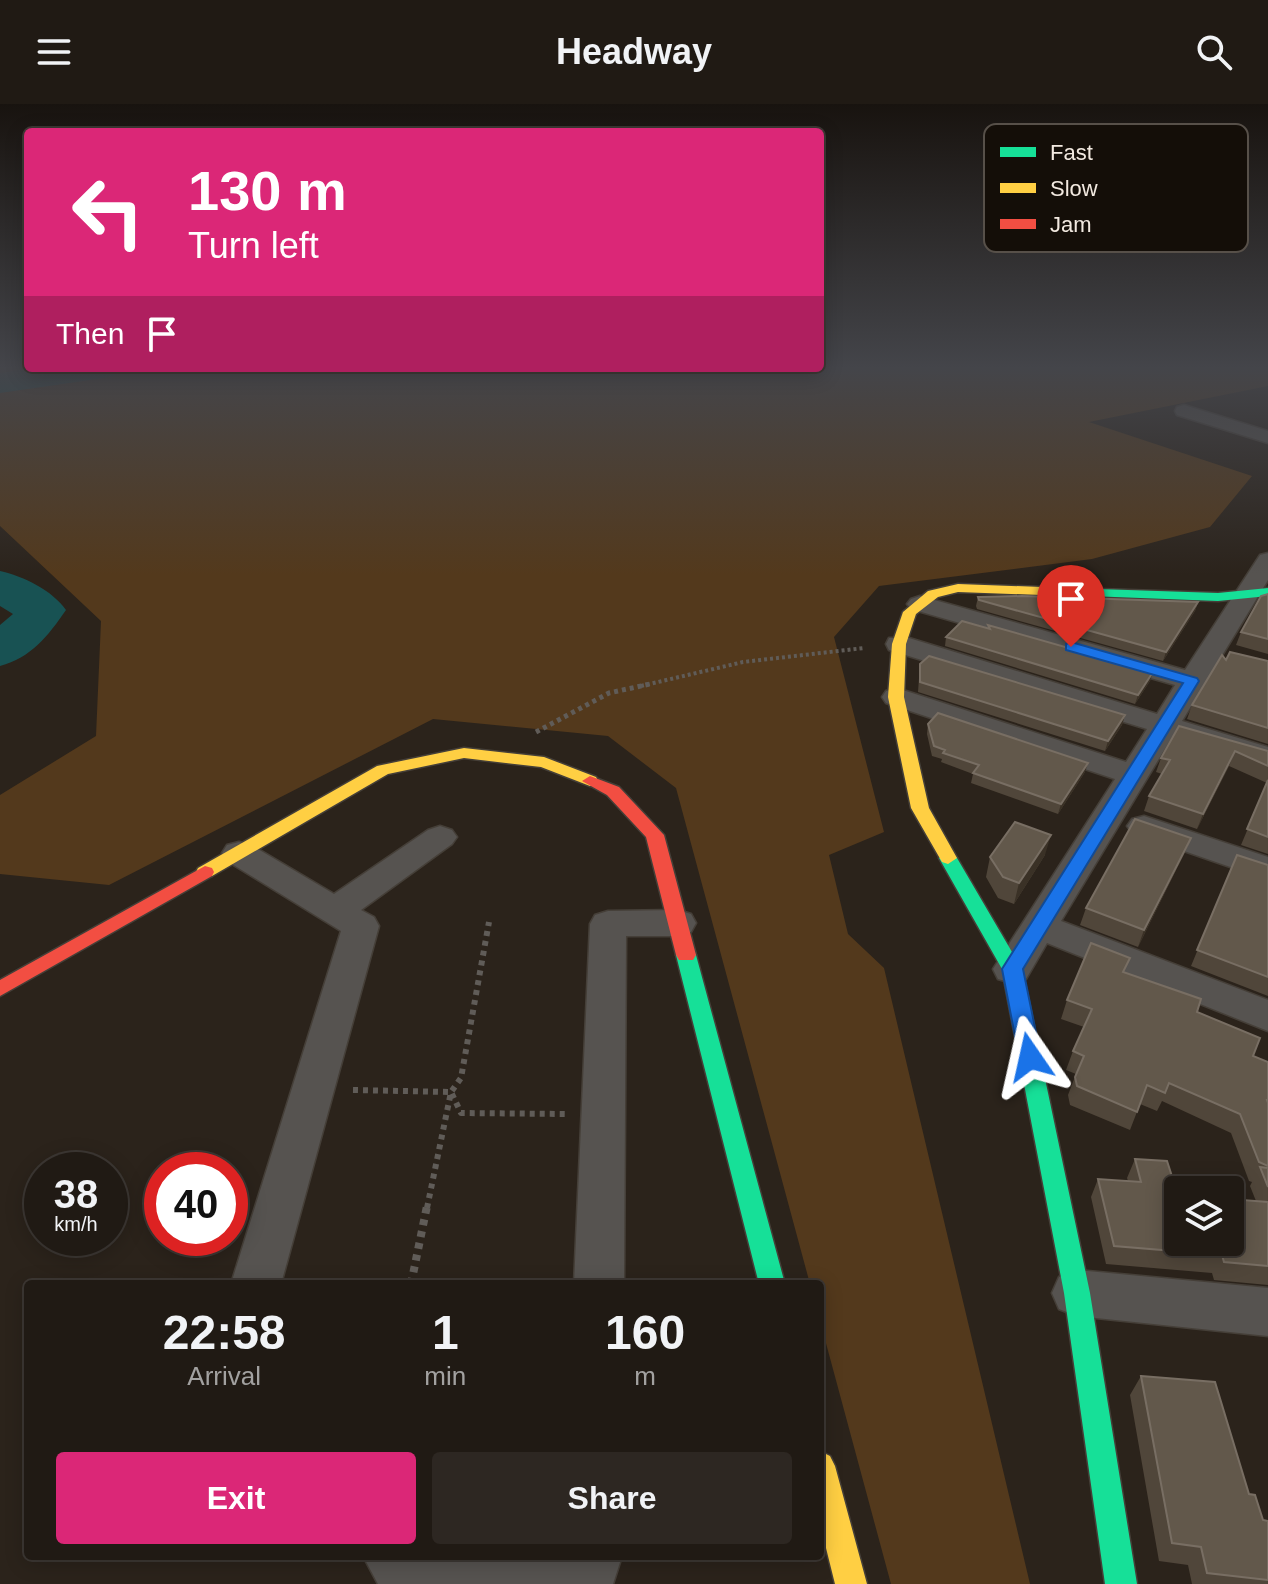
<!DOCTYPE html>
<html lang="en">
<head>
<meta charset="utf-8">
<style>
	:root { --surface:#201a14; --page:#2d2722; --text:#f1f3f6; --muted:#a2a1a0; --line:#3d3834; --accent:#db2777 }
	body { margin:0; font-family:Arial,sans-serif; background:var(--page); color:var(--text); height:100vh; display:flex; flex-direction:column; font-size:30px; white-space:nowrap }
	* { box-sizing:border-box; margin:0 }
	p { font-size:26px; color:var(--muted) }
	.icon { flex:none; width:44px; height:44px; fill:none; stroke:currentColor; stroke-width:2; stroke-linecap:round; stroke-linejoin:round }
	.map { position:relative; flex:1; overflow:hidden }
	.sheet { position:absolute; left:24px; top:1176px; width:800px; height:280px; display:flex; flex-direction:column; background:var(--surface); border-radius:8px; box-shadow:0 4px 20px #0003,0 0 0 2px var(--line) }
	.sheet>* { flex:none }
	.guide { position:absolute; left:24px; top:24px; width:800px; height:244px; border-radius:8px; box-shadow:0 4px 20px #0003,0 0 0 2px var(--line); background:#db2777; color:#fff; overflow:hidden }
	.tools { position:absolute; left:1164px; top:1072px; display:grid; gap:16px }
	.tools a { display:grid; place-items:center; width:80px; height:80px; border-radius:8px; background:var(--surface); box-shadow:0 4px 20px #0003,0 0 0 2px var(--line); font-size:40px }
	.speed { position:absolute; left:24px; top:1048px; display:flex; gap:16px; font-size:40px; font-weight:700; text-align:center }
	.speed>* { display:grid; place-content:center; width:104px; height:104px; border-radius:50%; background:var(--surface); box-shadow:0 4px 20px #0003,0 0 0 2px var(--line); line-height:1 }
	.speed small { font-size:20px; font-weight:400 }
	.speed .limit { border:12px solid #d22; background:#fff; color:#111 }
	.pin { position:absolute; display:grid; place-items:center; width:68px; height:68px; color:#fff; margin:-82px -34px; border-radius:50% 50% 50% 0; rotate:-45deg; box-shadow:0 0 8px #0007 }
	.pin .icon { rotate:45deg }
	.me { position:absolute; width:88px; margin:-44px; rotate:349deg; stroke-linejoin:round; filter:drop-shadow(0 0 6px #0008) }
	.turn { display:flex; align-items:center; gap:28px; height:168px; padding:0 32px; font-size:36px }
	.turn .icon { width:104px; height:104px; stroke-width:2.5 }
	.turn b { display:block; font-size:56px; line-height:68px }
	.then { display:flex; align-items:center; height:76px; padding:0 32px; background:#0003; gap:16px; font-size:30px }
	.eta { display:flex; justify-content:space-evenly; align-items:center; height:136px; text-align:center }
	.eta b { font-size:48px; font-weight:800; line-height:56px }
	.button { display:flex; gap:16px; margin-top:auto; padding:16px 32px }
	.button a { flex:1; height:92px; border-radius:8px; background:var(--accent); color:#fff; font-size:32px; font-weight:800; line-height:92px; text-align:center }
	.button a+a { background:var(--page); color:var(--text) }
	header { display:flex; justify-content:space-between; align-items:center; height:104px; padding:0 32px; background:var(--surface); font-size:36px; font-weight:800 }
	.map>svg:first-child { display:block }
</style>
</head>
<body>
<header><svg class="icon" aria-label="menu" viewBox="0 0 24 24"><path d="M4 6h16M4 12h16M4 18h16"/></svg>Headway<svg class="icon" aria-label="search" viewBox="0 0 24 24"><circle cx="10" cy="10" r="6"/><path d="M15 15l6 6"/></svg></header>
<div class="map">
<svg width="1268" height="1480" viewBox="0 0 1268 1480">
	<rect width="100%" height="100%" fill="#2b231b"/>
	<!-- green -->
	<path fill="#53391c" d="M0 263H1268V282L1089 318 1252 372 1210 423 1092 455 879 482 834 533 884 728 829 751 848 830 884 864 1030 1480H891L820 1217V1180H810L676 684 608 632 433 615 109 781 0 770V691L96 632 101 517 0 422Z"/>
	<g fill="none" stroke-linecap="round" stroke-linejoin="round">
		<!-- river -->
		<path fill="#185253" fill-rule="evenodd" d="M33 264H121L116 271 104 274 0 289V269Z
			M0 467C23 472 52 486 66 506 48 532 31 554 0 562V521L13 510 0 502Z"/>
		<defs>
			<path id="street" d="M1184 301 1268 327V339L1177 311 1175 307 1177 303Z
				M1268 449V476L1182 617 1268 643V662L1172 633 1061 817 1268 896V927L1047 839 1026 875 1012 879 998 875 993 865 1115 675 886 599 882 593 886 587 896 584 906 587 1126 658 1147 625 889 546 886 540 889 534H909L1157 610 1175 581 911 505 907 500 911 495 920 492 1185 566 1260 451Z
				M1144 712 1268 753V776L1132 729 1127 722 1132 715Z
				M440 722 452 726 457 733 452 740 361 806 374 813 379 822 281 1180H231L341 827 227 757 222 749 227 741 239 738 251 741 334 790 428 726Z
				M678 806 691 810 696 819 691 828 678 832H626L624 1180H574L590 820 595 811 608 807Z
				M1077 1166 1268 1184V1232L1077 1212 1059 1205 1052 1189 1059 1173Z
				M363 1452H622L613 1480H378Z"/>
			<path id="fast" d="M1068 484 1218 489 1268 484V492L1218 497 1063 491 1061 488Z
				M948 748 957 754 1022 865 1090 1189 1137 1480H1105L1064 1189 1002 865 939 754Z
				M686 844 693 846 696 851 785 1180H759L676 851 679 846Z"/>
			<path id="slow" d="M958 480 1068 484 1075 488 1068 492 958 488 938 493 916 510 906 540 904 593 929 704 957 754 948 760 942 758 911 704 888 593 892 540 903 508 928 487Z
				M464 644 544 653 596 673 598 677 590 682 541 663 464 654 388 670 212 772H198L196 768 198 764 377 662Z
				M820 1347 830 1352 835 1362 867 1480H835L820 1420Z"/>
			<path id="jam" d="M590 672 619 683 664 731 696 851 693 856H679L676 851 646 733 607 691 582 677Z
				M205 762 212 764 214 768 212 772 0 892V876Z"/>
		</defs>
		<!-- street casing -->
		<use href="#street" stroke="#453f38" stroke-width="3"/>
		<!-- fast casing -->
		<use href="#fast" stroke="#453f38" stroke-width="3"/>
		<!-- slow casing -->
		<use href="#slow" stroke="#453f38" stroke-width="3"/>
		<!-- jam casing -->
		<use href="#jam" stroke="#453f38" stroke-width="3"/>
		<!-- path-far3 -->
		<path stroke="#605c58" stroke-width="4" stroke-dasharray="3 3" stroke-linecap="butt" d="M641 582 743 558 864 544"/>
		<!-- path-far2 -->
		<path stroke="#605c58" stroke-width="5" stroke-dasharray="4 4" stroke-linecap="butt" d="M536 628 609 589 650 580"/>
		<!-- path-far1 -->
		<path stroke="#605c58" stroke-width="6" stroke-dasharray="5 5" stroke-linecap="butt" d="M353 986 451 988 461 1009 566 1010
			M427 1104 451 988 461 974 489 818"/>
		<!-- path -->
		<path stroke="#605c58" stroke-width="8" stroke-dasharray="6 6" stroke-linecap="butt" d="M411 1180 427 1102"/>
		<!-- street -->
		<use href="#street" fill="#565350" fill-rule="evenodd"/>
		<!-- fast -->
		<use href="#fast" fill="#16e098" fill-rule="evenodd"/>
		<!-- slow -->
		<use href="#slow" fill="#ffcf43" fill-rule="evenodd"/>
		<!-- jam -->
		<use href="#jam" fill="#f24e42" fill-rule="evenodd"/>
	</g>
	<!-- wall -->
	<path fill="#50463a" d="M1268 490V550L1236 541 1241 528Z
		M978 493 1198 498 1195 507 1163 557 977 505 976 502Z
		M988 521 1153 568 1150 577 1135 600 945 542 946 533 988 524Z
		M1226 556 1268 557V640L1187 615 1192 601Z
		M920 560 1125 611 1122 621 1105 647 918 588Z
		M928 620 1085 668 1058 710 971 679 973 670 941 658 942 655 932 652 927 630Z
		M1179 622 1268 647V750L1241 741 1267 679 1229 662 1197 725 1144 707 1149 692 1162 670 1156 668 1161 654Z
		M1191 734 1184 750 1138 843 1080 821 1086 804Z
		M1045 751 1014 800 998 794 986 773 990 753Z
		M1237 751 1268 761V892L1191 862Z
		M1130 854 1124 868 1197 908 1253 952 1268 958V1181L1214 1176 1212 1169 1106 1160 1091 1093 1098 1075 1128 1077 1127 1074 1135 1055 1178 1091 1256 1097 1250 1082 1252 1078 1249 1077 1231 1029 1162 997 1157 1007 1140 1000 1130 1026 1070 1001 1068 991 1076 970 1066 966 1073 947 1084 923 1061 915 1067 896Z
		M1141 1272 1249 1390 1263 1416 1268 1417V1480H1192L1188 1461 1159 1457 1130 1291Z"/>
	<!-- shaded-wall -->
	<path fill="#3a3126" d="M1198 498 1195 507 1163 557 1166 548Z
		M1153 568 1150 577 1135 600 1138 591Z
		M1125 611 1122 621 1105 647 1108 637Z
		M1235 647 1229 662 1197 725 1203 710Z
		M1088 659 1085 668 1058 710 1061 700Z
		M1051 731 1045 751 1014 800 1019 779Z
		M1191 734 1184 750 1138 843 1144 826Z"/>
	<!-- building -->
	<path fill="#62584b" stroke="#786e63" stroke-width="2" d="M1268 490V535L1241 528 1261 492Z
		M1022 492 1198 498 1166 548 979 496 978 493Z
		M962 517 990 525 988 521 1153 568 1138 591 946 533Z
		M1230 548 1268 557V624L1192 601 1222 551 1226 556Z
		M929 552 1125 611 1108 637 920 578V560Z
		M938 609 1088 659 1061 700 973 669 979 661 943 649 945 646 934 642 928 620Z
		M1179 622 1268 647V662L1235 647 1203 710 1149 692 1170 656 1161 654Z
		M1268 676V733L1247 725Z
		M1135 715 1191 734 1144 826 1086 804Z
		M1015 718 1051 731 1019 779 1003 773 990 753Z
		M1237 751 1268 761V873L1197 846Z
		M1091 839 1130 854 1123 868 1201 895 1197 908 1260 934 1253 952 1268 958V996H1267L1268 999V1062L1259 1058 1240 1010 1169 979 1165 989 1147 981 1137 1008 1077 982 1075 973 1084 952 1073 947 1092 905 1067 896Z
		M1135 1055 1167 1057 1178 1091V1138H1230V1095L1268 1098V1162L1224 1158 1222 1151 1114 1142 1098 1075 1141 1078Z
		M1260 1063 1268 1064V1083Z
		M1141 1272 1215 1278 1249 1390 1255 1391 1263 1416 1268 1417V1476L1207 1469 1201 1443 1172 1439Z"/>
	<!-- sky -->
	<linearGradient id="sky" x2="0" y2="1"><stop stop-color="#18130f"/><stop offset="0.56" stop-color="#44454a"/><stop offset="1" stop-color="#44454a" stop-opacity="0"/></linearGradient>
	<rect width="1268" height="471" fill="url(#sky)"/>
	<!-- route -->
	<path fill="#1a73e8" stroke="#114b97" stroke-width="2" d="M1071 538 1197 574 1199 577 1023 865 1041 953 1038 959 1030 962 1022 959 1019 953 1002 865 1183 579 1066 546V540Z"/>
	<!-- legend -->
	<rect x="984" y="20" width="264" height="128" rx="12" fill="#140e08" stroke="#575049" stroke-width="2"/>
	<rect x="1000" y="43" width="36" height="10" fill="#16e098"/>
	<rect x="1000" y="79" width="36" height="10" fill="#ffcf43"/>
	<rect x="1000" y="115" width="36" height="10" fill="#f24e42"/>
	<g font-size="22" fill="#f2e9e0">
		<text x="1050" y="56">Fast</text>
		<text x="1050" y="92">Slow</text>
		<text x="1050" y="128">Jam</text>
	</g>
</svg>
<div class="tools">
<a><svg class="icon" aria-label="layers" viewBox="0 0 24 24"><path d="M12 4l9 5-9 5-9-5zM3 14l9 5 9-5"/></svg></a>
</div>
<div class="speed"><div>38<small>km/h</small></div><div class="limit">40</div></div>
<div class="pin" style="left:1071px;top:543px;background:#d93025"><svg class="icon" aria-label="arrive" viewBox="0 0 24 24"><path d="M6 21V4h12l-3 4 3 4H6"/></svg></div>
<svg class="me" style="left:1030px;top:953px" viewBox="-20 -20 40 40"><path d="M0-17L14 15 0 8-14 15z" fill="#1a73e8" stroke="#fff" stroke-width="4"/></svg>
<div class="guide">
<div class="turn"><svg class="icon" aria-label="left" viewBox="0 0 24 24"><path d="M17 20v-9H6M10 6l-5 5 5 5"/></svg><div><b>130 m</b>Turn left</div></div>
<div class="then">Then<svg class="icon" aria-label="arrive" viewBox="0 0 24 24"><path d="M6 21V4h12l-3 4 3 4H6"/></svg></div>
</div>
<section class="sheet">
<div class="eta">
<div><b>22:58</b><p>Arrival</p></div>
<div><b>1</b><p>min</p></div>
<div><b>160</b><p>m</p></div>
</div>
<div class="button"><a>Exit</a><a>Share</a></div>
</section>
</div>
</body>
</html>
